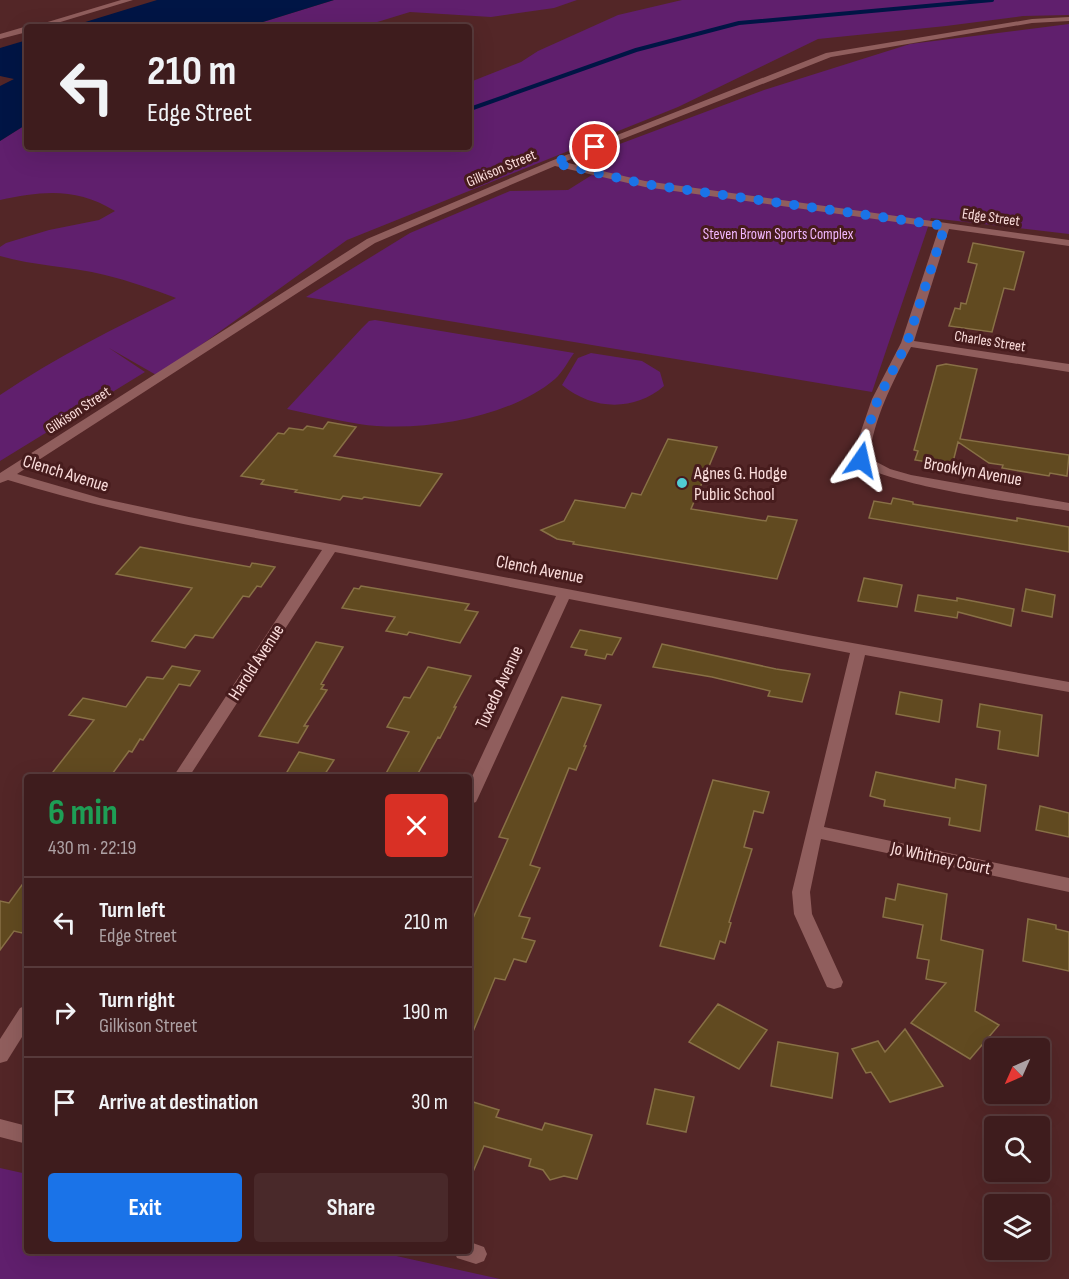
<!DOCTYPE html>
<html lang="en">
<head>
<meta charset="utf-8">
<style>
	:root { --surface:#3e1c1d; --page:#49292a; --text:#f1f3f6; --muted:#ada1a4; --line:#573a3b; --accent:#1a73e8 }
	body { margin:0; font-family:"Sofia Sans Condensed",sans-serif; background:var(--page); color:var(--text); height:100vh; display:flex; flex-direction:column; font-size:22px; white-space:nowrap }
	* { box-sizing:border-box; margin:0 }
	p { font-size:20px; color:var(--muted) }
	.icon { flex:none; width:33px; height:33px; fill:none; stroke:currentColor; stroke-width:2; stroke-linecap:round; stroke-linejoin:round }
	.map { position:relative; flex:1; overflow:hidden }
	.side { position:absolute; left:24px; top:774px; width:448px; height:480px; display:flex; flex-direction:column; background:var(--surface); border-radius:6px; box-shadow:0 6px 24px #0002,0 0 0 2px var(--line) }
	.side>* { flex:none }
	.top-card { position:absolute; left:24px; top:24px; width:448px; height:126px; border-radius:6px; box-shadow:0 6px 24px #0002,0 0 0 2px var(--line); background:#3e1c1d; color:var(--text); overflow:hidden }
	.needle { width:39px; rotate:225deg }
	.fabs { position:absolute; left:984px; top:1038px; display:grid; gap:12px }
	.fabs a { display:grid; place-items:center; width:66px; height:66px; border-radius:6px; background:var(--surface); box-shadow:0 6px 24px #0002,0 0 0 2px var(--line); font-size:30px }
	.pin { position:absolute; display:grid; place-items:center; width:51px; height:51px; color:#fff; margin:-26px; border:3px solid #fff; border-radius:50%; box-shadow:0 2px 6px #0007 }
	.me { position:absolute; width:66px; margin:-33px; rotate:11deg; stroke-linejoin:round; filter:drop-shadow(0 0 4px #0008) }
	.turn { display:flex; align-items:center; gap:21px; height:126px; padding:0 24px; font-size:27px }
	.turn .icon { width:78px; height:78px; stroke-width:2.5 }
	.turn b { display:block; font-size:42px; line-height:51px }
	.round { display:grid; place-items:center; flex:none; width:63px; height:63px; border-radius:6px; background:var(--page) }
	.head { display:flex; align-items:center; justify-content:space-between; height:102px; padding:0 24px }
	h1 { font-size:36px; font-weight:700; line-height:45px; color:#1e9e55 }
	.button { display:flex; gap:12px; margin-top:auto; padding:12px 24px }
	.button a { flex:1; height:69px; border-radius:6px; background:var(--accent); color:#fff; font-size:24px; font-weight:700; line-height:69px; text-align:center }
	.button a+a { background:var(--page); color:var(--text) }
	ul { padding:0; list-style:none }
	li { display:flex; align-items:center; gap:18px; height:90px; padding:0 24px; border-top:2px solid var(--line) }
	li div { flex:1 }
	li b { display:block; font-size:22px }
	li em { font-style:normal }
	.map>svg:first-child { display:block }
</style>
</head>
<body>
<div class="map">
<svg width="1069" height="1279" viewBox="0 0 1069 1279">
	<rect width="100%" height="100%" fill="#532627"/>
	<!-- green -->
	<path fill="#601f6d" d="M334 0H577L554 8 491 17 410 12 361 27H247Z
		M682 0H1069V15L1023 16 946 26 818 39 678 107 347 240 158 376 109 348 145 372 0 461V395C56 357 115 328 176 298 153 289 129 281 105 275 70 266 34 266 0 256V247L6 243 49 230 99 220 115 211C76 187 42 191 0 200V141L27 124V147H470V82L521 62 538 51 618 15Z
		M1069 24V234L931 218 872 392 306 297 410 233 510 191 568 190 603 168 601 151 764 90 910 44Z
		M375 320 574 353C568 361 563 372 555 379 508 419 418 433 359 424 335 420 311 414 287 409L362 328 369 321Z
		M591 353 642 361 660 372 664 386C634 412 592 410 562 385L578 358Z
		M0 1168 27 1174V1251H374L500 1279H0Z"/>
	<!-- water -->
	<path fill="#001545" d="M157 0H334L247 27H69Z
		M27 40V124L0 141V86L14 79 0 76V48Z"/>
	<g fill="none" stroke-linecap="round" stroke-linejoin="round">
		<!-- stream -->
		<path stroke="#001545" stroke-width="4" d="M470 109 636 50 739 23 992 0"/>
	</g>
	<!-- building -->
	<path fill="#614a20" stroke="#887046" stroke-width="1.5" d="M973 243 1024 252 1014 290 1004 288 992 332 949 326 955 308 960 309 961 303 966 304 977 264 968 262Z
		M946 364 977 369 960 439 1069 455 1067 476 1050 473 1049 476 1002 468 1003 465 989 463 958 442 952 466 915 460 918 451 914 450 933 381 937 366Z
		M328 422 356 427 334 456 442 474 420 506 364 497 362 499 343 496 340 500 295 492 297 490 261 484 264 480 241 476 278 433 284 434 289 428 303 430 307 426 323 429Z
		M668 439 717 447 691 509 766 521 768 516 797 520 777 579 573 544 574 542 557 539 541 530 564 521 575 500 625 508 632 493 641 495Z
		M893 498 913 502V504L1017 521V518L1069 527V552L869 518 874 501 891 504Z
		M140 547 250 567 252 563 275 567 261 587 257 586 249 597 243 596 213 638 195 635 185 648 152 641 192 588 116 574Z
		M864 578 902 585 897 607 858 601Z
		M361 586 469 604 465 610 478 612 460 643 409 632 407 635 386 631 395 617 342 608 354 588 359 589Z
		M1026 589 1055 595 1052 617 1022 611Z
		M918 595 957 601V598L1014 609 1011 626 958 612 957 618 915 611Z
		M580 630 621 638 612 655 607 654 605 659 585 655 587 650 571 647Z
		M316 642 343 647 321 684 324 685 321 689 327 690 304 726H308L298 743 259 736Z
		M662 644 776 669 810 674 802 702 768 696 770 691 712 677 653 667Z
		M172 666 200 671 190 686 179 684 143 740 140 739 132 752 129 751 110 777H75L53 772 94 720 69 715 83 698 126 707 147 677 163 679Z
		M428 667 471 676 454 707H456L440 738 438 737 416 777H384L409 732 387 727 404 697 410 698Z
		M900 692 942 700 939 722 896 714Z
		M562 697 601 705 584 746H586L576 770 569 768 530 865 540 868 519 916 530 918 522 938 535 941 526 962 514 959 505 980 495 978 470 1039V925L508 839 499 837Z
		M980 704 1042 715 1038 756 998 749 1000 731 977 727Z
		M299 752 334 760 323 777H284Z
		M876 772 955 788 956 779 986 785 980 831 949 825 950 818 884 806 885 800 870 796Z
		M713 780 769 792 763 813 754 811 744 847 752 849 729 922 731 923 725 943 720 941 714 959 660 946Z
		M1040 806 1069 813V837L1036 830Z
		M27 878V925L22 933 14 931 0 950V901L9 903Z
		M898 884 947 894 941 940 983 950 975 1011 999 1025 970 1059 911 1023 946 983 926 979 929 960 917 958 923 925 883 917 886 898 895 900Z
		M1028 919 1056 925V929L1069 932V971L1023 961Z
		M718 1004 767 1030 739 1069 689 1042Z
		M905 1029 943 1086 890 1102 871 1072 866 1073 852 1049 878 1041 885 1052Z
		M778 1042 838 1053 832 1098 771 1086Z
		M655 1089 694 1097 686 1132 647 1124Z
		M470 1101 499 1110 496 1117 542 1130 545 1123 592 1135 577 1179 564 1176 550 1180 543 1170 529 1166 531 1159 484 1146 470 1179Z"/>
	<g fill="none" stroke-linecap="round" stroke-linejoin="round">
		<!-- minor -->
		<path fill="#905e5d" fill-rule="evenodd" d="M121 0H133L44 27H31Z
			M1069 17V21L1032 23 831 57 564 162 645 181 1069 240V246L949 229 914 341 1069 364V372L911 347C892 383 874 418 869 458L890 469 911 475 1069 503V511C1029 504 877 485 856 460L859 437 872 399 901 343 939 228 645 187 555 166 375 243 17 474 100 498 189 517 808 635 1069 682V692L865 655 824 827 1069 878V892L821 839 810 892 812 914 843 982 841 987 834 989 827 987 794 914 792 892 850 653 569 599 478 798 476 802 470 804V781L556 596 335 552 189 777H173L322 550C216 531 111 512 8 480L0 483V473L367 239 551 161 826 53 1032 19Z
			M24 27H29L27 32 0 39V34Z
			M27 1005V1029L7 1061 0 1063V1039L20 1008Z
			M0 1119 27 1126V1144L0 1137Z
			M470 1242 484 1247 487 1254 484 1261 476 1264 457 1258 454 1251H470Z"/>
	</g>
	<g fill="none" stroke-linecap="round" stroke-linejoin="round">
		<!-- route -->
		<path stroke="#1a73e8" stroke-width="10" stroke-dasharray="0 18" d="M595 147 554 163 645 184 945 226 907 343 878 399 865 437 861 460"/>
	</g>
	<!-- markers -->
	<circle fill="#51ccd3" stroke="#471c1d" stroke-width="2" cx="682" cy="483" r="6"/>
	<g text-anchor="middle" stroke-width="6" stroke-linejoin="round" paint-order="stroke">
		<!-- far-street labels -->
		<g font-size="15" fill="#fbdddc" stroke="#471c1d">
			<text transform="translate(501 168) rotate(-23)" y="5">Gilkison Street</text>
			<text transform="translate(991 217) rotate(8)" y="5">Edge Street</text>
			<text transform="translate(990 341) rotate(9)" y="5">Charles Street</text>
			<text transform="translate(78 410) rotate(-33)" y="5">Gilkison Street</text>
		</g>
		<!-- far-park labels -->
		<g font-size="15" fill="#f2b7fe" stroke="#471c1d">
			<text x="778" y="239">Steven Brown Sports Complex</text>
		</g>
		<!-- street labels -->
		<g font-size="18" fill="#fbdddc" stroke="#471c1d">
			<text transform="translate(973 471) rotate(10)" y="6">Brooklyn Avenue</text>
			<text transform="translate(66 473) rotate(17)" y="6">Clench Avenue</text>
			<text transform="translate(540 569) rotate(11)" y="6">Clench Avenue</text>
			<text transform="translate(256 662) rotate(-57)" y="6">Harold Avenue</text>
			<text transform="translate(499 687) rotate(-65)" y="6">Tuxedo Avenue</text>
			<text transform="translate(941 858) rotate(12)" y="6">Jo Whitney Court</text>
		</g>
		<!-- poi labels -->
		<g font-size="18" fill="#fbdddc" stroke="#471c1d" text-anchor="start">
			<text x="694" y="479">Agnes G. Hodge<tspan x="694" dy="21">Public School</tspan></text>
		</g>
	</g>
</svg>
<div class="fabs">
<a><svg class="needle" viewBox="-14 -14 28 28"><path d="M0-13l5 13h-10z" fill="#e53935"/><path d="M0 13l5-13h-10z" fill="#ada1a4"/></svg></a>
<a><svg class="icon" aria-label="search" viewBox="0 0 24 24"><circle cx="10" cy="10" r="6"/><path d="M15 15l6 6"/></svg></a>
<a><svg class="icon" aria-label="layers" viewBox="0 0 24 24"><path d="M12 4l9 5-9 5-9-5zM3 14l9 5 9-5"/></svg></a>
</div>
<div class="pin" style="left:595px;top:147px;background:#d93025"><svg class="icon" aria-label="arrive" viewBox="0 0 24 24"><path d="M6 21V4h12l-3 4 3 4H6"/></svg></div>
<svg class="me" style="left:861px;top:460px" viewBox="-20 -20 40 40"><path d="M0-17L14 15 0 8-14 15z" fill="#1a73e8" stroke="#fff" stroke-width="4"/></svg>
<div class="top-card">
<div class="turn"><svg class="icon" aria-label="left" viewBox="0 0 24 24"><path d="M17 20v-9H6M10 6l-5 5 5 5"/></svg><div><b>210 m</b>Edge Street</div></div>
</div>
<section class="side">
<div class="head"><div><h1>6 min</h1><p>430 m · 22:19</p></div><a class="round" style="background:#d93025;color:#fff"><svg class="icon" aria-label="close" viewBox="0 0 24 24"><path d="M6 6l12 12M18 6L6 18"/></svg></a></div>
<ul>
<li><svg class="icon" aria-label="left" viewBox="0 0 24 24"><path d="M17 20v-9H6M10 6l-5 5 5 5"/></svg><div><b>Turn left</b><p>Edge Street</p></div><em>210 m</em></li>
<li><svg class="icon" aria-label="right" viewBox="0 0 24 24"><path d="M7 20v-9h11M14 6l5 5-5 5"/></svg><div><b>Turn right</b><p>Gilkison Street</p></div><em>190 m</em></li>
<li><svg class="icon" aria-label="arrive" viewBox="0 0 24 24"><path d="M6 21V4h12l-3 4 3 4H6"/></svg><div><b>Arrive at destination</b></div><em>30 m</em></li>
</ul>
<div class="button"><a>Exit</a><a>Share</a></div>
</section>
</div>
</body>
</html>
